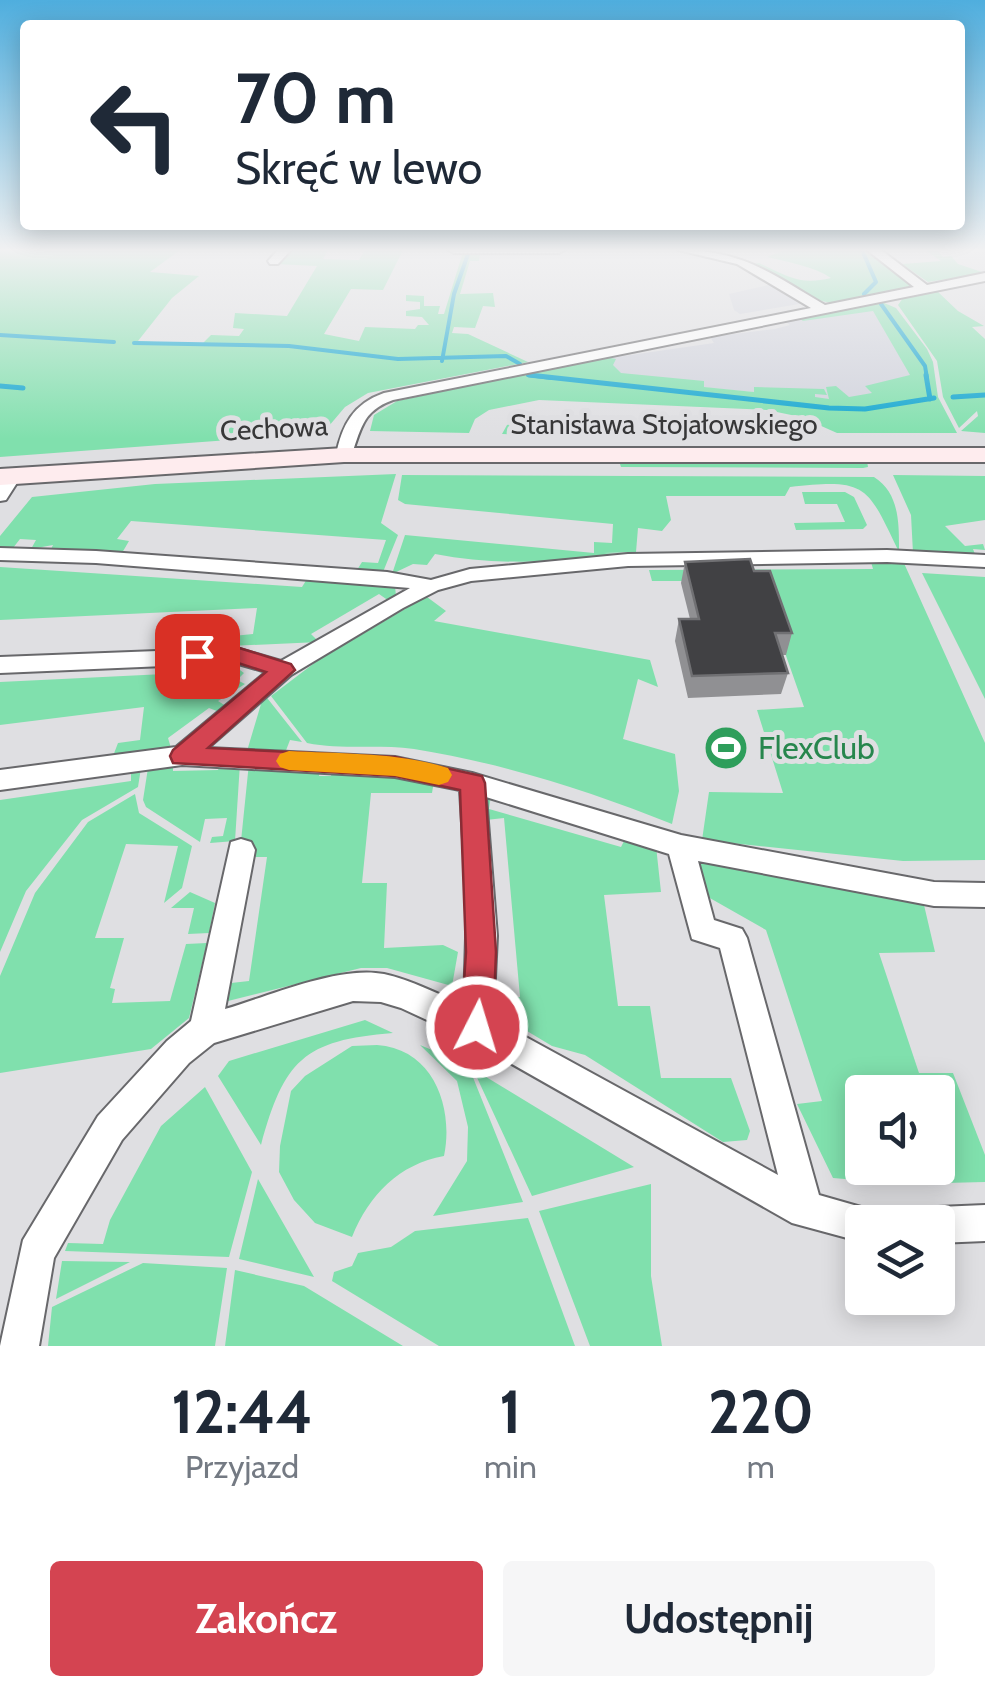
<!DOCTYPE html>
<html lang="pl">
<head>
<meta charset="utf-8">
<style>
	:root { --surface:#fff; --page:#f6f6f7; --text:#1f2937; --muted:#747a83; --accent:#d44451 }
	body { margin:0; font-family:Cabin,sans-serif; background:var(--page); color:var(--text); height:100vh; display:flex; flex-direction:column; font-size:38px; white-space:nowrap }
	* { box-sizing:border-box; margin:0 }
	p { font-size:32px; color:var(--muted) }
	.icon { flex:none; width:55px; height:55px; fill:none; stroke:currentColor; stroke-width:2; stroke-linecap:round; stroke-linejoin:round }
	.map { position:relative; height:1346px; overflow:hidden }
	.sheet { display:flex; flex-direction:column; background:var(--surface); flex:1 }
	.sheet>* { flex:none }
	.hud { position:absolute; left:20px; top:20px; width:945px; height:210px; border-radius:10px; box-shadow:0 5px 25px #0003; background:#fff; color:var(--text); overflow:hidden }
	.buttons { position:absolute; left:845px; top:1075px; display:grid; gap:20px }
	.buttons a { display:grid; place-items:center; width:110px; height:110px; border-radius:10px; background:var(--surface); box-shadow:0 5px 25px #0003; font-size:50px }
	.pin { position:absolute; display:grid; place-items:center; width:85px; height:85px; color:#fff; margin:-42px; border-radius:20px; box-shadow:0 5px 15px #0006 }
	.me { position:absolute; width:110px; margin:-55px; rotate:5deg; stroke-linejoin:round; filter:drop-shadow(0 0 8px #0008) }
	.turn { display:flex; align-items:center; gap:35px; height:210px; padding:0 50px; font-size:45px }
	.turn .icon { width:130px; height:130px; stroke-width:2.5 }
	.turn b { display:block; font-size:70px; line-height:85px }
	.eta { display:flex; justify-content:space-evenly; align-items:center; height:170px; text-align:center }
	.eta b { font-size:60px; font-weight:700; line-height:70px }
	.cta { display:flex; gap:20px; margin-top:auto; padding:20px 50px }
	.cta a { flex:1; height:115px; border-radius:10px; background:var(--accent); color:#fff; font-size:40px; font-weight:700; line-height:115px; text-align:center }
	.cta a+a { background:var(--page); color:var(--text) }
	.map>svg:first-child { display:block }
</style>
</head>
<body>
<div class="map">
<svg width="985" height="1346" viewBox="0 0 985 1346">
	<rect width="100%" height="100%" fill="#dfdfe2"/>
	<!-- built -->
	<path fill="#d0d2dc" d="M773 284 805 303 740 314 734 310 729 294Z
		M872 305 920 385 846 401 576 375 610 358 714 343 710 337 775 329 790 325 786 322Z"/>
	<!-- green -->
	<path fill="#80e0ad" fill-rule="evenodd" d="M0 250H180L150 272 199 276 172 298 138 341 201 345 211 335 239 336 244 329 233 328 235 313 287 316 317 266 275 264 288 250H328L323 259 359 260 365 250H403L383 290 351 289 324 334 359 341 365 327 415 329 418 325H429L422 317 406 316V311L420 309V302L406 301V295L424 296V306H440L438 314H444L463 252 480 254 479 261H470L460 294 493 293 495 307 483 306 475 328 454 327 452 333 468 334 528 362 368 393 345 407 323 433 0 457Z
		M785 250H866L914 286 831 303 817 300 754 264 759 263C790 278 802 285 831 278 813 266 788 262 767 257Z
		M925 250H937L943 257 951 256 958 264 985 273 928 282 902 264 941 261Z
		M937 291 958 311 984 326 972 327 985 339V433L961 431 978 416 977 411 959 428 943 397 937 361 898 305 903 298Z
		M882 302 896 308 927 349 933 362 938 397 957 433H837L801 417 767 410 539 400 489 410 475 419 469 433 370 431 374 415 397 401 606 357 616 359 613 365 621 373 704 381V387L754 392V387L824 389 827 395 815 394V397L829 399 826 387 836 386 849 397 872 393 865 386 910 375 873 311 803 321 799 318Z
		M529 418 546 421 547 431 568 429 570 421 624 426 609 429V436L502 434 507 425Z
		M867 461 868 467 863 468 621 467 620 464Z
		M396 474 381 523 398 535 383 572 357 570 362 562 378 563 386 540 131 521 117 539 129 541 122 553 51 549 53 545 31 549 36 540 20 539 13 548H0V536L32 497 155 484Z
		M402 475 874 477C900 493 899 525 899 552 867 486 868 478 790 487L785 496H666L671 520 662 531 638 528 636 552 604 553 632 555C566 561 500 567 435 554L427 565 413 564 392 574 405 535 594 553V542L612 543 613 524 405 504 398 500Z
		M893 475 985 476V520L945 526 965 546 983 544 985 550 973 549 976 557 913 553 911 515Z
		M802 492H845L854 497 867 525 863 529 796 530 794 523 845 522 837 504H805Z
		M903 561 985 743V860L903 861 702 840 709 792 783 793 757 710 804 707 764 593 744 581H652L649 570 873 569 871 562Z
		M0 567 302 587 307 579 395 586 396 596 389 601 379 594 311 634 319 642 229 646 233 636 253 634 257 608 0 620Z
		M922 573 985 577V699Z
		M427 597 446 611 434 621 650 660 658 687 638 679 623 739 675 754 679 791 672 824C590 791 502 763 414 749 379 744 341 750 307 743L271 696 317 661 415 603 414 598Z
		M229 662 244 673 237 680 245 684 218 701 229 708 222 713 209 708 168 738 171 748 113 756 118 743 140 740 144 707 0 725V682L226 671Z
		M264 694 302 742 290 740 285 753 247 751Z
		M221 763H240L235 841 210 843 212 837 223 836 227 818 205 819 200 842 146 807 143 800 148 768 173 766V771L218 770Z
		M249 763 320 770 319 776H331L332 771 434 781 432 793H371L362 883H387L384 948 443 945 458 952 452 986 387 968H361L224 1002 222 984 249 981 267 857H248L251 841H241Z
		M141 768 138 787 82 820 26 891 0 952V800L131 781V769Z
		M135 794 139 813 192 846 182 888 164 903 178 846 126 844 95 938H124L110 988 115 989 112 1003 170 1001 186 944 207 943 189 1018 151 1049 0 1073V976L35 893 88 822Z
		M491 795 489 809 621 847 627 835 656 846 661 892 604 895 618 1006H650L661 1078H731L750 1131 747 1140 723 1142 585 1055 552 1046 512 1022 497 998 520 997 504 818 486 820V797Z
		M736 863 924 905 935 952 879 953 919 1073H953L985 1155V1182L904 1184 833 1178 797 1104 822 1101 766 930 708 897 698 864ZM862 1092H938V1168H862Z
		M190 892 215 903 209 933 188 934 194 908H171Z
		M365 1020 393 1033C303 1040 284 1061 261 1145L218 1076 229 1061Z
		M377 1045C434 1049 454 1108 444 1156 399 1164 369 1195 352 1237L315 1223 294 1200 279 1172 280 1146 291 1091 305 1076 352 1046Z
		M420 1045 468 1065 523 1202 433 1216 467 1161 468 1127 457 1081Z
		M473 1069 634 1167 532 1196Z
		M205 1087 252 1172 229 1257 65 1251 68 1243 103 1244 110 1220 161 1126Z
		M258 1179 314 1277 239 1259Z
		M651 1184V1276L662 1346H590L539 1211Z
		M528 1218 575 1346H439L332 1281 334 1272 352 1266 358 1253 391 1247 415 1231Z
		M62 1261 130 1262 56 1299Z
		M143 1263 227 1268 215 1346H48L52 1307Z
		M235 1270 304 1286 403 1346H225Z"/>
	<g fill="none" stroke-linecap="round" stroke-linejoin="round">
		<!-- stream-far1 -->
		<path stroke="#09a4ce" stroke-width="4" d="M862 250 876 282 864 294
			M881 304 925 366 927 378
			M0 335 114 342
			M134 343 289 346 398 359 506 356 520 364
			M442 361 454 294 468 254
			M528 375 552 378"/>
		<!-- stream -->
		<path stroke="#09a4ce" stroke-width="5" d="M529 375 829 408 865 409 934 398
			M926 375 930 399
			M0 386 23 388
			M953 397 985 395"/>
		<defs>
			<path id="street" d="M278 250H291L278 264H270L268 261Z
				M448 250H565L559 253H454Z
				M678 250C743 250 772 274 825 305L914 287 867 250H881L927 285 985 273V281L393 400C361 411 361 431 350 459L344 460 336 455C342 425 353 404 384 393L811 308 737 264Z
				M13 470 22 475 6 500 0 501V482L7 471Z
				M0 548 96 551 387 572 431 580 470 569 628 554 887 550 985 555V567L887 562 628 566 471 581 438 590 403 608 291 675 208 748 395 757 472 773 681 835 934 882 985 883V907L934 906 698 861 714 920 742 929 747 938 819 1195 875 1211 880 1222H862V1242L792 1223 466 1038 401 1008 381 1002 353 1001 214 1043 189 1063 122 1140 54 1258 39 1346H0L23 1240 98 1116 167 1041 191 1021 231 842 241 839 251 842 255 850 225 1009C269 996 340 965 384 974 411 980 438 994 464 1005L467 905 460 790 395 777 182 765 0 790V770L176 747 266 672 235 663 0 673V657L236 648 281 661 410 588 96 563 0 560ZM486 797 669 854 692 939 720 948 778 1175 493 1019 497 936Z
				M985 1205V1241L938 1243V1222H921L925 1212 938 1207Z"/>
			<path id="secondary" d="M344 448H985V462H344L0 485V469Z"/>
		</defs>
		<!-- street casing -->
		<use href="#street" stroke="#68686b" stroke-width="4"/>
		<!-- secondary casing -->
		<use href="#secondary" stroke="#68686b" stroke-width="4"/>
		<!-- street -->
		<use href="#street" fill="#fff" fill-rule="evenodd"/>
		<!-- secondary -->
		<use href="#secondary" fill="#feecee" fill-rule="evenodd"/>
	</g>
	<!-- wall -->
	<path fill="#909093" d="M685 562 754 571 792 633 786 655H782L788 673 781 694 688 698 675 641 679 619H690L681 583Z"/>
	<!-- building -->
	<path fill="#414144" stroke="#707073" stroke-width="2.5" d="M750 559 754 571H770L792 633H775L788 673 692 676 679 619H699L685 562Z"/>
	<!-- sky -->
	<linearGradient id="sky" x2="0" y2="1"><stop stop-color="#4faede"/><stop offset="0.57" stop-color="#f1f1f2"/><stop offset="1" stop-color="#f1f1f2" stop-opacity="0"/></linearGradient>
	<rect width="985" height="439" fill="url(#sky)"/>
	<!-- route -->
	<path fill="#d44451" stroke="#8a2c35" stroke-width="2.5" d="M236 647 291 664 295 670 208 748 395 757 482 776 485 783 496 952 493 1027 489 1038 477 1042 466 1038 461 1027 466 952 460 790 395 776 173 763 170 756 173 750 266 672 235 662 197 664 186 656 197 649Z"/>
	<!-- slow -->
	<path fill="#f59e0b" d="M289 751C341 754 398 752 448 768L452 775 448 782 439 785 395 776 289 770 280 767 276 761 280 754Z"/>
	<!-- icons -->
	<defs>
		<symbol id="stadium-disc" viewBox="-11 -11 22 22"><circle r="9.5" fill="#2e9e5b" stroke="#dfdfe2"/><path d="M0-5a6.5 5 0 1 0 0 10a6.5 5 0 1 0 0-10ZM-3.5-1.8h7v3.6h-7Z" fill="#fff"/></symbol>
	</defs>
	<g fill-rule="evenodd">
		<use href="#stadium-disc" x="701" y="723" width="50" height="50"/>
	</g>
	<g text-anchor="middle" stroke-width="10" stroke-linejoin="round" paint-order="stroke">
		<!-- far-street labels -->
		<g font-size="28" fill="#373738" stroke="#dfdfe2">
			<text x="664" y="434">Stanisława Stojałowskiego</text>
			<text transform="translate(274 428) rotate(-3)" y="10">Cechowa</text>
		</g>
		<!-- leisure labels -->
		<g font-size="32" fill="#27864d" stroke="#dfdfe2" text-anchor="start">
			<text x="758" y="759">FlexClub</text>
		</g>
	</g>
</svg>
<div class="buttons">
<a><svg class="icon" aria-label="sound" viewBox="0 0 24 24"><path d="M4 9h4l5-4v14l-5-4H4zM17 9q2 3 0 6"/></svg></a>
<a><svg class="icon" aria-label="layers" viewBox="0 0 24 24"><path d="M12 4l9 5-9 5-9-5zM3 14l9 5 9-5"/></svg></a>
</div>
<div class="pin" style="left:197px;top:656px;background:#d93025"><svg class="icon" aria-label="arrive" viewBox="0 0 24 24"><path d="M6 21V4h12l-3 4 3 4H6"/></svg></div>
<svg class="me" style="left:477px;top:1027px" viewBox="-20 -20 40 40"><circle r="17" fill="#d44451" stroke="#fff" stroke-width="3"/><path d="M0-11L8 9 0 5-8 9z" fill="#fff"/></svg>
<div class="hud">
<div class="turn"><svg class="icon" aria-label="left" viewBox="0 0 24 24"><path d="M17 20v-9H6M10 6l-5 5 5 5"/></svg><div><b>70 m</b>Skręć w lewo</div></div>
</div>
</div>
<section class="sheet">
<div class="eta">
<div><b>12:44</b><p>Przyjazd</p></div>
<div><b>1</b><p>min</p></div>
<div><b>220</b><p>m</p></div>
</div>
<div class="cta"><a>Zakończ</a><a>Udostępnij</a></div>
</section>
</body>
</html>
